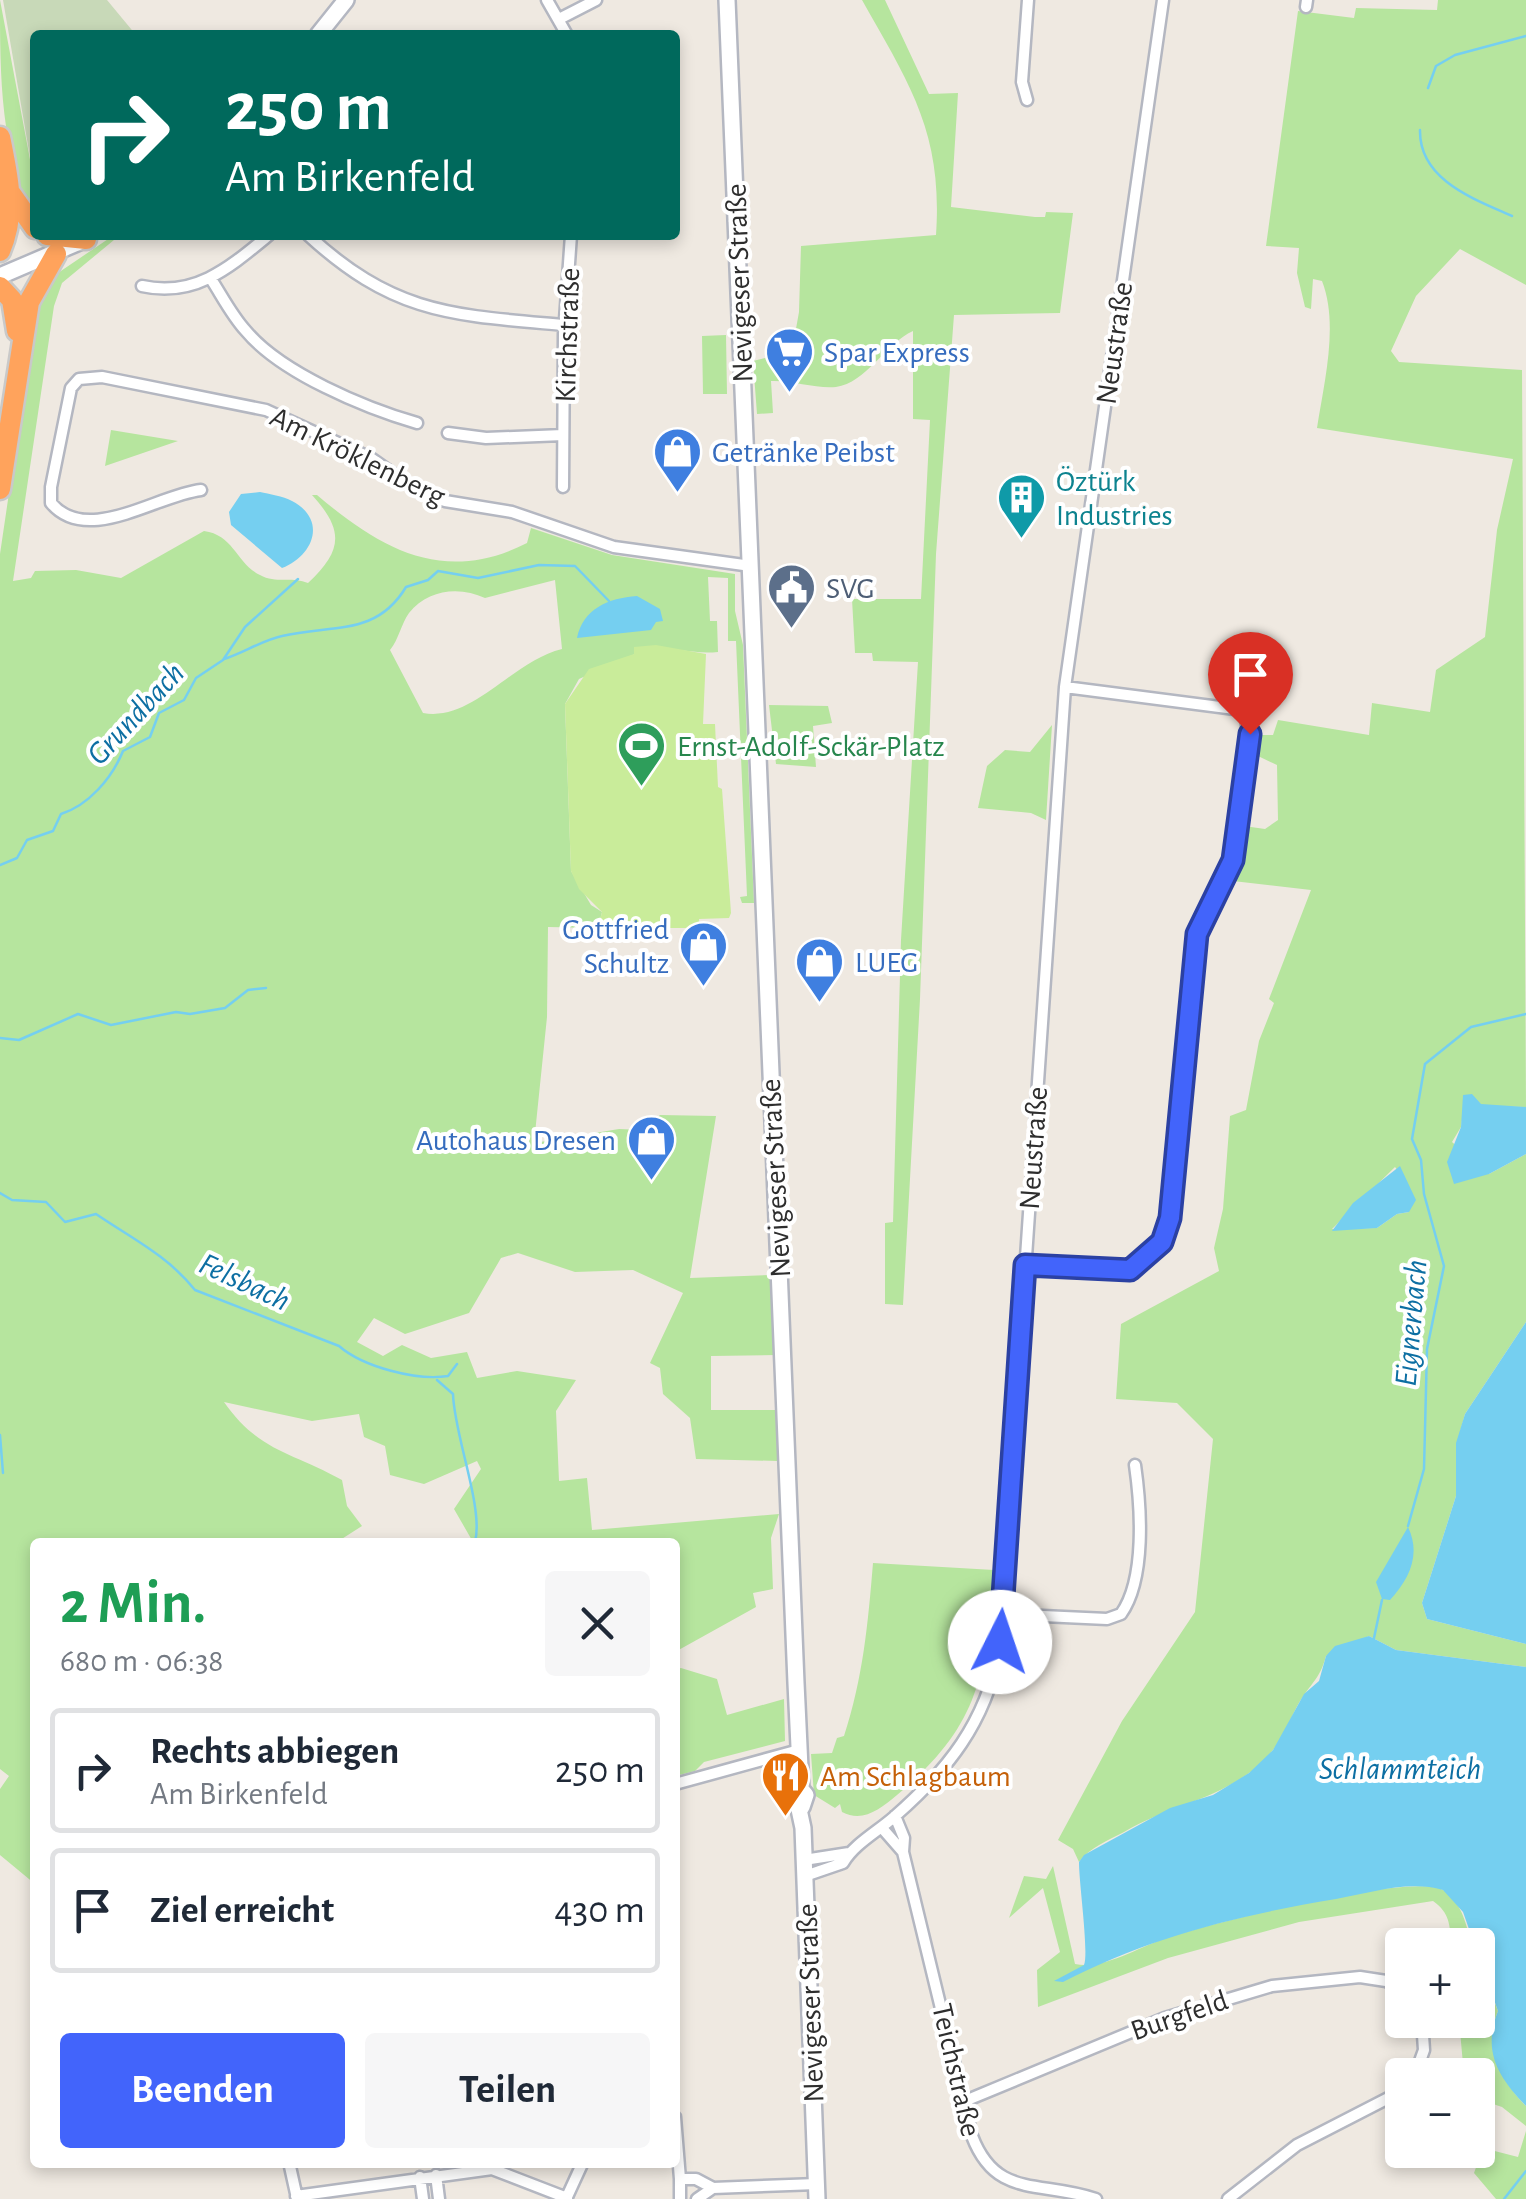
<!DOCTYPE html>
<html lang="de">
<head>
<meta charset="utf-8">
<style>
	:root { --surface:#fff; --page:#f6f6f7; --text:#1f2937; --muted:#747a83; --line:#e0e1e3; --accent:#4264fb }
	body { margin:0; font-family:"Alegreya Sans",sans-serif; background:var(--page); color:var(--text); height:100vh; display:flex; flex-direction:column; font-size:38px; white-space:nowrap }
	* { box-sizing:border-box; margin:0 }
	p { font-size:32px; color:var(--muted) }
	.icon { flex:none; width:55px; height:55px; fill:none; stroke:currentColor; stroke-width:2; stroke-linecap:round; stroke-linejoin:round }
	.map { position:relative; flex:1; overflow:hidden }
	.panel { position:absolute; left:30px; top:1538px; width:650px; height:630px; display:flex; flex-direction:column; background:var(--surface); border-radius:10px; box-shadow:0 5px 15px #0003 }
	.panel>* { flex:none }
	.banner { position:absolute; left:30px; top:30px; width:650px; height:210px; border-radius:10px; box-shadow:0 5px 15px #0003; background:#00695c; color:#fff; overflow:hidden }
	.controls { position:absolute; left:1385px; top:1928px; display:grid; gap:20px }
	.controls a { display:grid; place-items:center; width:110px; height:110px; border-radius:10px; background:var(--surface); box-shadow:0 5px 15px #0003; font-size:50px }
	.pin { position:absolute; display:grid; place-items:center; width:85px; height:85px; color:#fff; margin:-102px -42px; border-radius:50% 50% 50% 0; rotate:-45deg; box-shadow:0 0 10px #0007 }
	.pin .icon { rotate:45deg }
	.me { position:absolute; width:110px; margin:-55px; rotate:4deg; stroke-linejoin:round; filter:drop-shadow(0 0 8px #0008) }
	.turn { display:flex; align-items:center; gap:35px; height:210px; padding:0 30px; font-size:45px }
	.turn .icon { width:130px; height:130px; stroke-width:2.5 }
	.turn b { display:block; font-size:70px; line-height:85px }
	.round { display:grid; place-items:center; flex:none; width:105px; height:105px; border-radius:10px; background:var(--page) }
	.head { display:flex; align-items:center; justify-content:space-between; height:170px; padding:0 30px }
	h1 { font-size:60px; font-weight:700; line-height:75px; color:#1e9e55 }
	.primary-button { display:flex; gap:20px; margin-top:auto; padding:20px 30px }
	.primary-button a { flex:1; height:115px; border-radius:10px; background:var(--accent); color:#fff; font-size:40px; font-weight:700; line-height:115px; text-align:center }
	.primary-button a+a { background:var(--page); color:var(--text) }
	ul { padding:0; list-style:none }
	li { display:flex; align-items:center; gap:30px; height:125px; margin:0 20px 15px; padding:0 10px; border:5px solid var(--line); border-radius:10px }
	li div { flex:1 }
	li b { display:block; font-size:38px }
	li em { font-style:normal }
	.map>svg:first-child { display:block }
</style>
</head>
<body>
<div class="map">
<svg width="1526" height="2199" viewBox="0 0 1526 2199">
	<rect width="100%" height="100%" fill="#efe9e1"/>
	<!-- green -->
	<path fill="#b6e59e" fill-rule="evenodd" d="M0 0 35 186V221C0 153 0 76 0 0Z
		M862 0H885L929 94 958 93 951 207 1035 217H1045L1046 212 1073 213 1060 313 954 315 936 554 920 999 903 1305 885 1304V1223L893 1222 901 940 918 662 873 661 872 653H855L852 599H921L930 420 913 419V331C886 343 866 383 836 387 816 389 792 380 771 381L773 413 757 414 753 361 792 351 799 312 801 246 936 235C943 133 910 85 862 0Z
		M1438 0H1526V285L1460 249 1416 296 1391 351 1399 362 1522 370 1526 1107 1464 1106 1461 1127 1452 1142 1489 1174 1526 1154V1322L1465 1414 1457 1443 1456 1496 1422 1603 1427 1619 1526 1644V1667L1396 1650 1369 1636 1326 1656C1321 1675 1314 1681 1304 1695 1292 1712 1286 1734 1273 1750 1236 1797 1173 1803 1124 1832 1109 1840 1089 1848 1079 1862L1073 1849 1058 1840 1122 1721 1195 1612 1213 1439 1177 1403 1116 1399 1121 1324 1219 1271 1214 1248 1223 1209 1230 1116 1246 1110 1259 1041 1274 1003 1269 999 1311 890 1233 881 1244 826 1265 829 1278 820 1277 765 1258 756 1261 735H1273L1278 720 1369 735 1372 703 1430 712 1436 670 1485 637 1497 530 1513 459 1317 428C1324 383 1339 324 1322 281L1313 279 1311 309 1305 307 1297 273 1299 248 1266 246 1298 11 1354 18 1356 8 1437 10ZM1395 1167 1405 1180 1409 1212 1397 1214 1377 1228 1332 1229Z
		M114 235H120L62 283 54 306 13 581 31 578 35 571 76 570 121 578 204 531C234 535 236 563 260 575 276 584 291 576 308 583 342 551 345 531 312 495H317C382 550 444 585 527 543L531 528 612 555 735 574V611L743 645 754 903H742L740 897 747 896 736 641H728V578L708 577 710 621H717L718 652C690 655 663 644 634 648L635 654 579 679 565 704 571 871 591 905 602 912 598 928 548 927 547 1017 534 1143 619 1129 643 1130 660 1115 716 1116 690 1278 770 1275 776 1355 711 1356V1410H776L778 1461 696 1459 690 1418 663 1394 660 1368 650 1363 683 1293 633 1270 575 1272 518 1253 501 1258 469 1313 405 1334 374 1318 357 1342 383 1356 402 1345 431 1358 467 1352 477 1378 517 1371 576 1380 556 1411 559 1481 587 1478 592 1530 779 1514 771 1538 773 1589 753 1593 756 1607 675 1652V1542H473L454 1509 481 1469 477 1461 424 1484 390 1475 385 1446 364 1437 359 1414 312 1421 224 1402C259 1452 292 1452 342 1480L347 1506 362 1526 337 1542H35V1884L0 1855V1789L9 1776 0 1769V554L37 303 52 277ZM555 580 562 649C512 661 473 722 423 713L390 650C399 639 401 624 409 613 428 589 460 586 485 598Z
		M726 335 727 394H703L702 336Z
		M111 430 178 441 105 466Z
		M769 705 828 706 832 723 813 726 816 767 776 764Z
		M1052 725 1046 820 1031 813 978 808 987 766 1005 750 1030 752Z
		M873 1563 994 1570V1574C985 1677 980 1725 897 1795 880 1809 863 1823 842 1812L840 1804 835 1808 814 1795 811 1754 832 1753 837 1738 844 1736C863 1678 868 1624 873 1563Z
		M681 1668 717 1679 727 1715 784 1699 785 1741 704 1762 695 1771 675 1776V1669Z
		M1053 1866 1075 1964C1105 1970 1140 1946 1169 1937 1209 1924 1418 1870 1445 1891 1463 1905 1466 1925 1472 1945H1451C1450 1925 1450 1913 1433 1901L1299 1922 1168 1958 1038 2007 1037 1970 1060 1952 1043 1888 1009 1918 1024 1876 1046 1879Z
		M1478 1959 1498 2011C1483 2048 1500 2079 1526 2106V2126L1502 2107 1478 2099V2075H1464L1459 2020H1478Z
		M1526 2131V2199H1496L1474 2173 1483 2148 1518 2157Z"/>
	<!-- cemetery -->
	<path fill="#c8d9b8" d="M3 0H107L136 35H35V186Z"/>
	<!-- pitch -->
	<path fill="#c9ec9a" d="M656 645 706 654 703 724H715L718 787 722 789 731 913 729 918 699 919 700 928H598L602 912 579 889 571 871 565 704 589 669 634 654V647Z"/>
	<!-- water -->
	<path fill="#75cff0" d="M260 492C269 494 283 496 292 501 328 520 313 556 282 568L231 525 229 512 241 494Z
		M637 596 660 609 663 621 656 622 651 630 577 638C583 609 608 598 637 596Z
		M1472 1094 1481 1104 1526 1107V1154L1489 1174 1454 1184 1447 1162 1461 1127 1463 1095Z
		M1400 1166 1416 1200 1409 1212 1397 1214 1377 1228 1332 1231 1353 1203Z
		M1526 1322V1644L1427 1619 1422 1603 1456 1496V1443L1465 1414Z
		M1408 1527C1421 1554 1410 1578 1390 1600L1382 1599 1376 1582Z
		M1369 1636 1396 1650 1526 1667V2106C1498 2077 1482 2051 1498 2011L1463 1912 1443 1890C1408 1880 1371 1893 1336 1899 1240 1915 1149 1937 1063 1982L1054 1981 1084 1965C1089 1952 1079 1884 1079 1862L1084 1855 1170 1808 1213 1795 1249 1773 1273 1750 1304 1694 1319 1681 1326 1656 1335 1646Z"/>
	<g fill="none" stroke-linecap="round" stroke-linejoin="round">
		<!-- stream -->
		<path stroke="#75cff0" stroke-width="2.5" d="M1428 88 1436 66 1455 55 1526 36
			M1420 130C1419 180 1474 199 1512 216
			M224 659C243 653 263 640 282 636 332 624 376 637 406 587L428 580 438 571 478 578 539 565 575 566 609 601
			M0 865 17 858 27 840 53 831 61 814C89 805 112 778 123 751L150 737 159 713 184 700 196 678 223 660 245 627 298 579
			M0 1038 19 1040 78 1014 111 1025 176 1012 190 1014 225 1008 248 990 266 988
			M0 1193 12 1200 46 1202 65 1222 96 1214C131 1238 167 1255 195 1290L339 1346C363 1367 417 1381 448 1376L457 1364
			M437 1380 453 1394C454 1435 484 1508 475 1542
			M0 1435 3 1473
			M1408 1526 1424 1469 1427 1349 1444 1266 1424 1194 1421 1160 1412 1139 1425 1064 1471 1027 1526 1014
			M1374 1638 1382 1600
			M1504 2199 1526 2171"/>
		<defs>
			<path id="minor" d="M547 0 567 35
				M1306 7 1307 0
				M561 18 596 0
				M1027 100 1022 82 1028 0
				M308 235C395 315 453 315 564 325
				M211 279C222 296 232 316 246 331 281 373 365 408 417 423
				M142 286C195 298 230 267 269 235
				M448 433 486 438 563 435
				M563 487 564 334 571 235
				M201 490C157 495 87 546 51 503V487L71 388 79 379 102 377 266 410 371 458 419 492 445 501 512 512 614 547 751 566
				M1025 1265 1130 1270 1162 1242 1170 1218 1197 934 1233 860 1249 739 1245 713 1235 709 1065 687
				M1002 1614 1107 1619 1121 1614C1146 1579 1141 1507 1135 1465
				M675 1784 799 1750
				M895 1816 904 1838 903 1852 972 2136C996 2199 1039 2180 1096 2199
				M882 1828 903 1852
				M804 1860 849 1853
				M805 1876 843 1863C854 1844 877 1832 894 1817 948 1770 985 1723 999 1652L1065 687 1163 0
				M1415 2075 1424 2050 1422 2020
				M965 2101 1165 2018 1272 1986 1360 1977 1386 1981 1402 1990
				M675 2117 680 2179
				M289 2162 297 2198
				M436 2175 439 2199
				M420 2177 423 2199
				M296 2196 492 2169 567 2198
				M566 2199 583 2162
				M680 2199V2179H696L713 2188 817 2184
				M697 2199 713 2188
				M1228 2199 1297 2145 1402 2091"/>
			<path id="secondary" d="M727 0 796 1683 801 1789 806 1795 802 1807
				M318 35 346 0
				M0 276 84 240
				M797 1800 803 1828 817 2199"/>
			<path id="motorway" d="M0 137C8 177 17 212 0 251
				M11 194 35 228
				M47 235 86 239
				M0 287 12 300 17 331
				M0 489 29 302 56 254"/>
		</defs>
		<!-- minor casing -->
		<use href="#minor" stroke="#b4b7c1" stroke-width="15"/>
		<!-- secondary casing -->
		<use href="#secondary" stroke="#b4b7c1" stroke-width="20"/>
		<!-- motorway casing -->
		<use href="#motorway" stroke="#c9c9c9" stroke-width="25"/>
		<!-- minor -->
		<use href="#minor" stroke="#fff" stroke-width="10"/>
		<!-- secondary -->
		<use href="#secondary" stroke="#fff" stroke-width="15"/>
		<!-- motorway -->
		<use href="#motorway" stroke="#ffa35c" stroke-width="20"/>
	</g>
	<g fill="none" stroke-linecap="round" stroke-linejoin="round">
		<defs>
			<path id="route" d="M1000 1642 1025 1265 1130 1270 1162 1242 1170 1218 1197 934 1233 860 1250 734"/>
		</defs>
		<!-- route casing -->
		<use href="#route" stroke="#2b41a3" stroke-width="25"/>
		<!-- route -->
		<use href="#route" stroke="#4264fb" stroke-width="18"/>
	</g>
	<!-- icons -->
	<defs>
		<symbol id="supermarket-pin" viewBox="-11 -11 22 30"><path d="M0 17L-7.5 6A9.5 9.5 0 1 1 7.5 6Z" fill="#3f7fe0" stroke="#fff"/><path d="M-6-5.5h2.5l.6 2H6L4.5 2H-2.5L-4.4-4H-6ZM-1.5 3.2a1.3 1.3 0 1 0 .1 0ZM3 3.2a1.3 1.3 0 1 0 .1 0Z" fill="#fff"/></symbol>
		<symbol id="shop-pin" viewBox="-11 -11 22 30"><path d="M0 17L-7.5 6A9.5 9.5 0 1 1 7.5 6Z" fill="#3f7fe0" stroke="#fff"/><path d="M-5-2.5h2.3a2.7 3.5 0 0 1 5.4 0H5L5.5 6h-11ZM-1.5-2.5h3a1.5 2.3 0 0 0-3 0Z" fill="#fff"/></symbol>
		<symbol id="building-pin" viewBox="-11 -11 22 30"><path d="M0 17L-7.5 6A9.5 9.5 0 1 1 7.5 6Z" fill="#0f9aa8" stroke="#fff"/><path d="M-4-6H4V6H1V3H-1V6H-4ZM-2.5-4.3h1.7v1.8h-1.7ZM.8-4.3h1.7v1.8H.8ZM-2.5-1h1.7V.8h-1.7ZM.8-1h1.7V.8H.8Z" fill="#fff"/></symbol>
		<symbol id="civic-pin" viewBox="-11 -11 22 30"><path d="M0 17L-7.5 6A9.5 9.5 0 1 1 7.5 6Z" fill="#5c6f8a" stroke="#fff"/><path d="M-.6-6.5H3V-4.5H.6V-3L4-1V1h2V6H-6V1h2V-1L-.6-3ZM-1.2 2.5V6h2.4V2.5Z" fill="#fff"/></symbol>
		<symbol id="stadium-pin" viewBox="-11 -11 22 30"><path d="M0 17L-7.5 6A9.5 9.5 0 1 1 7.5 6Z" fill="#2e9e5b" stroke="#fff"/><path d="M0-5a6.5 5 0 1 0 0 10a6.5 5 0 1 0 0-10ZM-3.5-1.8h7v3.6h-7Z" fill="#fff"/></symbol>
		<symbol id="restaurant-pin" viewBox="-11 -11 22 30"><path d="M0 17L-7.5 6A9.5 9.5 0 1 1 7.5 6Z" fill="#e8710a" stroke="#fff"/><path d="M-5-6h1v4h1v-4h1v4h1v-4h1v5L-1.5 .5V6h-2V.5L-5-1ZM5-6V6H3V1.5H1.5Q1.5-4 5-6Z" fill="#fff"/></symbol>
	</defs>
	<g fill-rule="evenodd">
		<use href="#supermarket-pin" x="762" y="324" width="55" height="75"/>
		<use href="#shop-pin" x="650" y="424" width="55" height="75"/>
		<use href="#building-pin" x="994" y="470" width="55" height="75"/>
		<use href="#civic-pin" x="764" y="560" width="55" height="75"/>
		<use href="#stadium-pin" x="614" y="718" width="55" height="75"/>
		<use href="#shop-pin" x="676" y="918" width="55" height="75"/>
		<use href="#shop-pin" x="792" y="934" width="55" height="75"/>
		<use href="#shop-pin" x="624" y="1112" width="55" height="75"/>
		<use href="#restaurant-pin" x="758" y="1748" width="55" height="75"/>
	</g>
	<g text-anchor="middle" stroke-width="8" stroke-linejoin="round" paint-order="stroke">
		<!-- street labels -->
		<g font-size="30" fill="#2e2e2e" stroke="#fff">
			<text transform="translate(739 283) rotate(-92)" y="10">Nevigeser Straße</text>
			<text transform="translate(567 335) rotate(-88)" y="10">Kirchstraße</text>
			<text transform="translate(1114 343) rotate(-82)" y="10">Neustraße</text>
			<text transform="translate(358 456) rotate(26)" y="10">Am Kröklenberg</text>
			<text transform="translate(1033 1148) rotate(-86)" y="10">Neustraße</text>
			<text transform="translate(775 1178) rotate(-93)" y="10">Nevigeser Straße</text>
			<text transform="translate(810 2003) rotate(-92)" y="10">Nevigeser Straße</text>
			<text transform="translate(1179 2015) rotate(-19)" y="10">Burgfeld</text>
			<text transform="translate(957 2070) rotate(77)" y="10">Teichstraße</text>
		</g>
		<!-- shop labels -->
		<g font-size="30" fill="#366cbe" stroke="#fff" text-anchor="start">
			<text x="824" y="362">Spar Express</text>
			<text x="712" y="462">Getränke Peibst</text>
			<text x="669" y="939" text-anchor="end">Gottfried<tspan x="669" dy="34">Schultz</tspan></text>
			<text x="855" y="972">LUEG</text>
			<text x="616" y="1150" text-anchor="end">Autohaus Dresen</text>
		</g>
		<!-- culture labels -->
		<g font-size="30" fill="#0d838f" stroke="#fff" text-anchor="start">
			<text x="1056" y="491">Öztürk<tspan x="1056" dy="34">Industries</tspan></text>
		</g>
		<!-- service labels -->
		<g font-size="30" fill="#4e5e75" stroke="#fff" text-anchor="start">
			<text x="826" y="598">SVG</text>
		</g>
		<!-- leisure labels -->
		<g font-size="30" fill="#27864d" stroke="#fff" text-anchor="start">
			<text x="677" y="756">Ernst-Adolf-Sckär-Platz</text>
		</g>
		<!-- food labels -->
		<g font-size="30" fill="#c56008" stroke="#fff" text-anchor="start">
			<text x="820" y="1786">Am Schlagbaum</text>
		</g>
		<!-- water labels -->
		<g font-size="32" font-style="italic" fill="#0d6fa3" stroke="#fff">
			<text transform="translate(135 713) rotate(-47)" y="11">Grundbach</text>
			<text transform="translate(245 1281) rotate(25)" y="11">Felsbach</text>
			<text transform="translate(1410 1323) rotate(-85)" y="11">Eignerbach</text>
			<text x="1400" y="1779">Schlammteich</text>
		</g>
	</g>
</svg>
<div class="controls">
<a>+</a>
<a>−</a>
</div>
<div class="pin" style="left:1250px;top:734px;background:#d93025"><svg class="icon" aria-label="arrive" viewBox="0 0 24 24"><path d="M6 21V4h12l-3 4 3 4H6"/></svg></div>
<svg class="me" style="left:1000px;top:1642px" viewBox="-20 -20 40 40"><circle r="19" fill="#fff"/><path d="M0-13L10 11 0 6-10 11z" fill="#4264fb"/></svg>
<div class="banner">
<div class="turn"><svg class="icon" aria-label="right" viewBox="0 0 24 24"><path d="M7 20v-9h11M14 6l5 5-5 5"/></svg><div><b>250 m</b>Am Birkenfeld</div></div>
</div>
<section class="panel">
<div class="head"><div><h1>2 Min.</h1><p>680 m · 06:38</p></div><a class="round"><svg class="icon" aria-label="close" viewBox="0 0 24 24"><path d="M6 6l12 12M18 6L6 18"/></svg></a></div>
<ul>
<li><svg class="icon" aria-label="right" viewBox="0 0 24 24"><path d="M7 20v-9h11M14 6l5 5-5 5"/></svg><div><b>Rechts abbiegen</b><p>Am Birkenfeld</p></div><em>250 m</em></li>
<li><svg class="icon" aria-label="arrive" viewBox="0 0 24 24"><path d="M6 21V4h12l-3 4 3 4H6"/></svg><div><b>Ziel erreicht</b></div><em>430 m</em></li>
</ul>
<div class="primary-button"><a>Beenden</a><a>Teilen</a></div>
</section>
</div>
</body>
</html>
